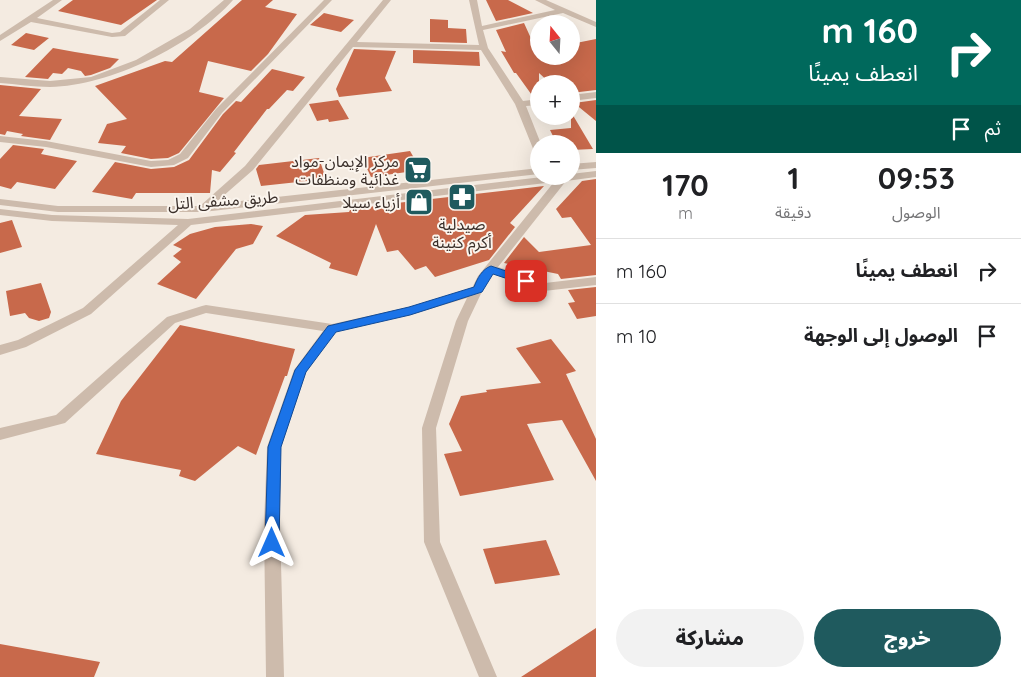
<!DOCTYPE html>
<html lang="ar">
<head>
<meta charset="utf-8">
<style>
	:root { --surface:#fff; --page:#f2f2f2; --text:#202124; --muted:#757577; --line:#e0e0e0; --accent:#1f5a5e }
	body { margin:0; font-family:Quicksand,"Noto Sans Arabic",sans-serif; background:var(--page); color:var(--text); direction:rtl; height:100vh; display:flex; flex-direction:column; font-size:19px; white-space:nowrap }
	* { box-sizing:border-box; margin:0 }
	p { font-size:16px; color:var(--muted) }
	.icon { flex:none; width:28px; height:28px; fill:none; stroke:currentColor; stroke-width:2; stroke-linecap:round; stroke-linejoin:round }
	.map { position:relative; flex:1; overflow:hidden; direction:ltr }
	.details { display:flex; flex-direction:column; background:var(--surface); width:425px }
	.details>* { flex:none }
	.hud { background:#00695c; color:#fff; overflow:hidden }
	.needle { width:32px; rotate:342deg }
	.fabs { position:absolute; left:530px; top:15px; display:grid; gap:10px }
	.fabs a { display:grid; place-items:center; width:50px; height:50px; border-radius:50%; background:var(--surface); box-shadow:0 5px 20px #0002; font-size:25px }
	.pin { position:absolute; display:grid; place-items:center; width:42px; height:42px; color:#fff; margin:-21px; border-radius:10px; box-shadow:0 2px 8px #0006 }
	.me { position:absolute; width:55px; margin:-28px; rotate:0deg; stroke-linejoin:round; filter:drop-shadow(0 0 4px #0008) }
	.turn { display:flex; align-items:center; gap:18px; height:105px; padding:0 20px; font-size:22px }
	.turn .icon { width:65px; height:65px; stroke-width:2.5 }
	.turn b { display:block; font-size:35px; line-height:42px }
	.then { display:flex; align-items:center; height:48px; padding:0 20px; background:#0003; gap:10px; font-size:19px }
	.eta { display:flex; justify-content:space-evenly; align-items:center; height:85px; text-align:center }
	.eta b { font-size:30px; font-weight:800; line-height:35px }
	.action { display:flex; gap:10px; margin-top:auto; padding:10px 20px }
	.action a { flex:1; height:58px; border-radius:30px; background:var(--accent); color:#fff; font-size:20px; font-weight:800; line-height:58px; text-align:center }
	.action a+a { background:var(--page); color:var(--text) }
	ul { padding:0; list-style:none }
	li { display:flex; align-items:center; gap:15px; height:65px; padding:0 20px; border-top:1px solid var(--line) }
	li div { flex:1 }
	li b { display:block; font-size:19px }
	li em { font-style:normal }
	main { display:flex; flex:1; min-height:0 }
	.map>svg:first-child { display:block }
</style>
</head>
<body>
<main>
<section class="details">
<div class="hud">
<div class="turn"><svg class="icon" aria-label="right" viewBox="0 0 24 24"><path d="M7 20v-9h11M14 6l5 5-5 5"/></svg><div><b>160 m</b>انعطف يمينًا</div></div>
<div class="then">ثم<svg class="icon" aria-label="arrive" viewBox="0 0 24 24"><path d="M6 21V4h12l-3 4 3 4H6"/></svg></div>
</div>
<div class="eta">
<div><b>09:53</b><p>الوصول</p></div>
<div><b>1</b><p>دقيقة</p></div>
<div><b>170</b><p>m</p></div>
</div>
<ul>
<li><svg class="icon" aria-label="right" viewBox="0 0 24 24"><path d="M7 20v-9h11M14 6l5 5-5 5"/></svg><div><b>انعطف يمينًا</b></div><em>160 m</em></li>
<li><svg class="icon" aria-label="arrive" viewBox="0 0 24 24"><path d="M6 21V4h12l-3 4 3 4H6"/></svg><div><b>الوصول إلى الوجهة</b></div><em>10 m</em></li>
</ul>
<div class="action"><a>خروج</a><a>مشاركة</a></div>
</section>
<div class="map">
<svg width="596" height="677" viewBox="0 0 596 677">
	<rect width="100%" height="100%" fill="#f4ebe1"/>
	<!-- building -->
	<path fill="#c8694b" d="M73 0H157L121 25 58 11Z
		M242 0H273L265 7 297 14 268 54 251 71 208 61 199 92 224 98 179 153 168 158 151 159 121 153 126 146 98 143 107 124 127 119 95 86 165 61 172 62Z
		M486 0H508L533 13 496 21Z
		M324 13 354 20 341 32 310 25Z
		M430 19 448 20V28L466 29 467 43 430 42Z
		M524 23 539 56H571V44L596 39V90L571 93V84H551L539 73V97L534 98 516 73H514L501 51 506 52 496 30Z
		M26 33 49 38 34 50 11 45Z
		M53 48 75 52 119 59 110 68 91 75 85 76 81 71 68 68 62 74 53 73 48 79 25 77Z
		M354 49 396 51 385 78 392 91 339 97 336 89Z
		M413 50 479 52 480 66 413 63Z
		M272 69 305 77 293 91 287 90 269 109H267L234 152 236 153 220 172 212 170 210 193H136L132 199 92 192 115 162 151 169 174 167 189 160 223 114 236 101 241 102Z
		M0 85 41 89 19 116 62 119 50 140 21 136 23 134 7 131 5 135 0 134Z
		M338 100 349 119 329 122 328 119 317 121 309 104Z
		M596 100V121L574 103Z
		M571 112 590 144 593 149 571 150V144H557L550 130 571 128Z
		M13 145 44 149 41 154 77 161 55 189 17 182 11 189 0 186V159Z
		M410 151 421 170 371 177 362 158Z
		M319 158 326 179 261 186 256 169 259 165Z
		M596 179V275L561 279 558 274 504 263 524 237 539 252 591 245 571 217 562 218 556 209 582 181Z
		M544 186 510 223 515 227 489 260 435 277 426 266 415 270 398 250 387 252 376 224 357 276 329 268 331 263 276 236 305 215 349 212 350 210 388 204Z
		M12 220 22 247 0 253V223Z
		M251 224 263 226 253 244 236 249 196 299 157 284 181 262 173 256 182 249 173 245 190 234 215 227Z
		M41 283 51 312 49 318 39 321 29 318 25 313 10 316 6 291Z
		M596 287V316L577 319 568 303 575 302 568 290Z
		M180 325 295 349 287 376H285L256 455 238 446 195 481 179 476 181 470 96 454 121 401Z
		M551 339 576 371 566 374 596 439V481L562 420 527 424 554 480 460 496 444 454 462 451 449 424 461 396 487 392 486 390 541 383 516 348Z
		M546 540 560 575 495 584 483 549Z
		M596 628V677H521Z
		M0 644 100 662 94 677H0Z"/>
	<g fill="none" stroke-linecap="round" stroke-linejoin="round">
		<!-- minor -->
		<path fill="#cdbbac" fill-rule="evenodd" d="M53 0H62L37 18 112 33 120 32 160 0H169L125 36 112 37 31 22 0 41V35Z
			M224 0H233C193 45 110 86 50 87 33 87 16 84 0 83V77L50 81 91 77 136 60 190 29Z
			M324 0H332L222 113 188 158 174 165 151 167 46 147 0 142V136L46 141 151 161 168 160 180 154 216 109Z
			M383 0H391L357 42 479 45 469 0H477L482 26 555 10 535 0H546L596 22V27L563 13 483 30 488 48 523 101 539 99V105L526 106 541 144H539V154L534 151 515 104 481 50 353 47 253 170 214 204 539 168V174L203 212H58L0 205V199L58 206H200L245 166Z
			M596 92V98L571 101V95Z
			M596 162V168L571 170V164Z
			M596 171V177L566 181 498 267 545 283 596 277V285L544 291 493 274 487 281 468 321 436 428 440 542 497 677H479L424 542 422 428 456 321 467 298 410 315 336 331 306 372 281 447 280 525 284 677H266L264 525 267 447 294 370 323 331 206 313 175 323 65 423 0 440V428L56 415 167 317 202 306 206 305 332 324 409 307 472 288 478 276 554 182 191 225 91 314 26 347 0 355V345L18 340 83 308 178 225 52 221 0 215V209L52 215 188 219 551 176H571V174Z"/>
	</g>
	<!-- route -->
	<path fill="#1a73e8" stroke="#114b97" d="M491 266 530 279 531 281 526 285 493 274 482 292 410 315 336 332 306 372 281 447 279 543 277 547 272 549 267 547 265 543 268 447 295 370 328 326 409 307 474 287C477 279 482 269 491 266Z"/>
	<!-- icons -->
	<defs>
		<symbol id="supermarket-square" viewBox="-11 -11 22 22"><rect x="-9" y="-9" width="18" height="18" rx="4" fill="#1f5a5e" stroke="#fbf5ee"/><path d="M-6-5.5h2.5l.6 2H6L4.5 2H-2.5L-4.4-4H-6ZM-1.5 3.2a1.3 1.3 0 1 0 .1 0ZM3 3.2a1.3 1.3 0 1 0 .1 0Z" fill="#fff"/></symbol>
		<symbol id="pharmacy-square" viewBox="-11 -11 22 22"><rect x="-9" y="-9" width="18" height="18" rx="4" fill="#1f5a5e" stroke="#fbf5ee"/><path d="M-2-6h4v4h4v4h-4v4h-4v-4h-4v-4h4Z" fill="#fff"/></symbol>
		<symbol id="shop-square" viewBox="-11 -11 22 22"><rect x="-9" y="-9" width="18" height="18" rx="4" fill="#1f5a5e" stroke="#fbf5ee"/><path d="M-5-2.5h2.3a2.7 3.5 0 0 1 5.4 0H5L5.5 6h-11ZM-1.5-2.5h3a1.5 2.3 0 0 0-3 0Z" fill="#fff"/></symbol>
	</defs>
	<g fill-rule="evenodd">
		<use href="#supermarket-square" x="402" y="154" width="32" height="32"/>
		<use href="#pharmacy-square" x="446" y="181" width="32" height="32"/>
		<use href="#shop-square" x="403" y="186" width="32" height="32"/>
	</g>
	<g text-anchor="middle" stroke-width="4" stroke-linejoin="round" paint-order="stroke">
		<!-- poi labels -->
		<g font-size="16" fill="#3b302b" stroke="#fbf5ee" text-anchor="end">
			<text x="399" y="167">مركز الإيمان-مواد<tspan x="399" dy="18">غذائية ومنظفات</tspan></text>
			<text x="400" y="208">أزياء سيلا</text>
			<text x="462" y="230" text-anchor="middle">صيدلية<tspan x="462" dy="18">أكرم كنينة</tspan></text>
		</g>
		<!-- street labels -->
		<g font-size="16" fill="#3b302b" stroke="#fbf5ee">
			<text transform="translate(223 200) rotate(-4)" y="6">طريق مشفى التل</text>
		</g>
	</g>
</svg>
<div class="fabs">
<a><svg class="needle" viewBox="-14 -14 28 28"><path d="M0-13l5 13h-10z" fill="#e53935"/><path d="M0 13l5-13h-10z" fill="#757577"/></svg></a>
<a>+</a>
<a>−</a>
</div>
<div class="pin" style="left:526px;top:281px;background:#d93025"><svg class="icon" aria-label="arrive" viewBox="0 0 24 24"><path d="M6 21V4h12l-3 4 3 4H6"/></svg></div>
<svg class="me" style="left:272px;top:543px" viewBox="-20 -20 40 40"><path d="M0-17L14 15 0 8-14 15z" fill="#1a73e8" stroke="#fff" stroke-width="4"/></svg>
</div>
</main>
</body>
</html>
